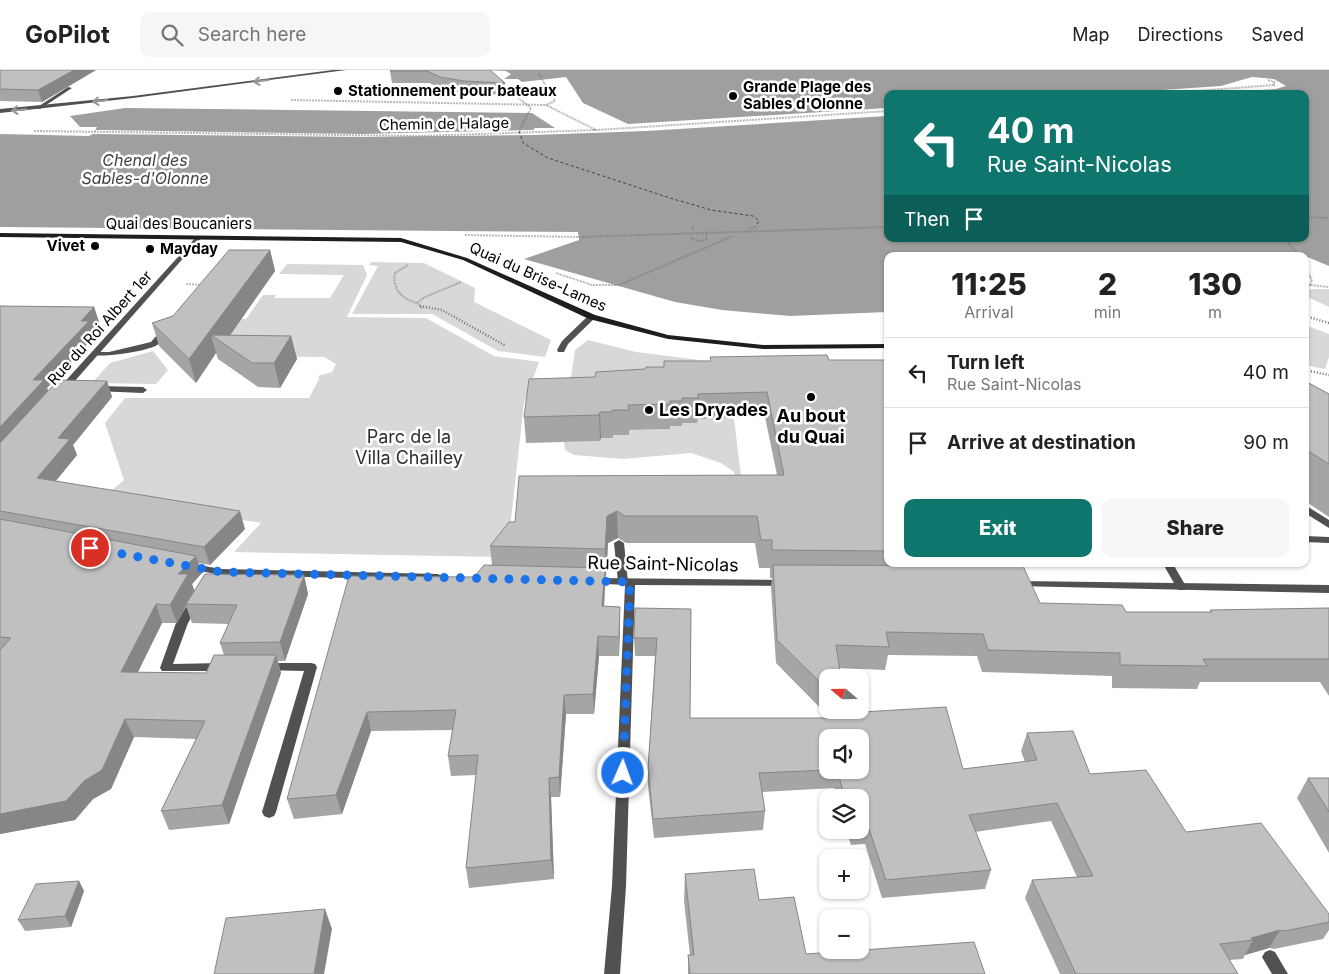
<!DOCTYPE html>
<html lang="en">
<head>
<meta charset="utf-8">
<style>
	:root { --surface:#fff; --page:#f6f6f6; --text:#222; --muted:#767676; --line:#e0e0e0; --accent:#0f766e }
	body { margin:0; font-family:Inter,sans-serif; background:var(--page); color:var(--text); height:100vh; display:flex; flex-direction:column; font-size:19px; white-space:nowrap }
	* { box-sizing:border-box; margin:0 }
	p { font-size:16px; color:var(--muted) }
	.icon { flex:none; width:28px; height:28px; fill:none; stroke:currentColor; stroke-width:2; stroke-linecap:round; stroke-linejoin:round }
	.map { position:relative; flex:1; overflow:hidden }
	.side { position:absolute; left:884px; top:182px; width:425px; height:315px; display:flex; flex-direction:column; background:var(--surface); border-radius:10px; box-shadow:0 1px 4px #0004 }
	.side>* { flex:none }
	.hud { position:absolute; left:884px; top:20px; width:425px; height:152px; border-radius:10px; box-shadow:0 1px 4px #0004; background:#0f766e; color:#fff; overflow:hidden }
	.needle { width:32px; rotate:290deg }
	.controls { position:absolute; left:819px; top:599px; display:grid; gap:10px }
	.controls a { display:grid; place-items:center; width:50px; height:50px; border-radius:10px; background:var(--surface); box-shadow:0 1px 4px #0004; font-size:25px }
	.pin { position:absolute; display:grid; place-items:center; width:42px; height:42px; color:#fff; margin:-21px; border:2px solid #fff; border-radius:50%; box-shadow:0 1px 5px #0007 }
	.me { position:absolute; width:55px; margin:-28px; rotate:2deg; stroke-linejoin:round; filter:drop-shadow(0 0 4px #0008) }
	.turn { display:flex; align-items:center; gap:18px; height:105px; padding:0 20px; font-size:22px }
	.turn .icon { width:65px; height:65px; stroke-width:2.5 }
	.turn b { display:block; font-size:35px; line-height:42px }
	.then { display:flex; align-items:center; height:48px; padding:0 20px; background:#0003; gap:10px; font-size:19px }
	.eta { display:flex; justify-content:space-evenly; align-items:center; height:85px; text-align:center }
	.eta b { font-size:30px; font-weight:800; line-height:35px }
	.action { display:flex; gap:10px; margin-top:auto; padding:10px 20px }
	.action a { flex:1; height:58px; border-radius:10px; background:var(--accent); color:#fff; font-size:20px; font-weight:800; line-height:58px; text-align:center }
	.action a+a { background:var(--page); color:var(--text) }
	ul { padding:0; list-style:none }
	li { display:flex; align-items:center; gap:15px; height:70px; padding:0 20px; border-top:1px solid var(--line) }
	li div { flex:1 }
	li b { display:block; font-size:19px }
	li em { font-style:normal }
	header { display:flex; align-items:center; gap:30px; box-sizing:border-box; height:70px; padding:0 25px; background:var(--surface); border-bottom:1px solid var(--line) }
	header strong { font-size:24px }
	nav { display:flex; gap:28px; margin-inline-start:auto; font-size:18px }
	.search { width:350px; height:45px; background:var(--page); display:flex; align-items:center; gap:12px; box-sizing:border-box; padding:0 18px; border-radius:10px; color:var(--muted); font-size:19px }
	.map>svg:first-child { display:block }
</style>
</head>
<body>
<header>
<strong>GoPilot</strong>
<div class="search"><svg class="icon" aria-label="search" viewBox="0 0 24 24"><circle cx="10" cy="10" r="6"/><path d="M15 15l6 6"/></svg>Search here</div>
<nav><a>Map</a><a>Directions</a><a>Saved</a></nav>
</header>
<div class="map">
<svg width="1329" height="904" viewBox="0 0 1329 904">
	<rect width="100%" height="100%" fill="#fff"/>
	<!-- green -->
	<path fill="#d8d8d8" d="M371 192 424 193 475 218 474 232 551 270 545 287 498 281 432 244H352L378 196 369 195Z
		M287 194 363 195 367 205 347 247 426 248 494 286 539 292 524 333 509 468 500 487 234 482 261 453 104 427 124 410 105 353 125 328H309L319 309 318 306 332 302 336 294 324 287 227 286 237 270 223 259 230 249H246L263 225H276L274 228H330L344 205 279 204Z
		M1311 219H1329V237L1308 227 1306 221Z
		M1305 255 1329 264V287L1325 299 1305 295Z
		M588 270 636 282 707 291 563 313 571 307 575 280Z
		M153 281 168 300 156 314 92 313 110 293Z
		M734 348 744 432 734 402 721 393 691 383 623 389 574 385 565 380 564 372 600 371 601 368H613V365L629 360 669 359 670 356H682V353L698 349Z"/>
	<!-- water -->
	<path fill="#9f9f9f" d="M481 0H1329V196L1305 186H888L887 242 790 246 722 240 675 232 524 189 579 170 578 162 0 157V64L89 66 93 64 97 57H80L70 46 125 38 532 43 555 58H535L532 61 534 65 646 61 887 46 888 169H1305V24H1208L1276 19 1286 16 1274 9 1252 7 1221 16 1102 24H888L887 38 628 54 583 33 566 7 522 12 518 9H504L511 4 506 1Z"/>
	<!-- pier -->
	<path fill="#fff" d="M96 60 362 64 532 60 534 65 364 67 93 64Z"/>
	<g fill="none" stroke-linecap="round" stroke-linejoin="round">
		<!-- ferry -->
		<path stroke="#404040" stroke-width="1" stroke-dasharray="3 2.5" stroke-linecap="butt" d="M519 61 523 73 548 88 670 128 711 140 753 146 759 151 755 157"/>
		<!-- path-far1 -->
		<path stroke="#737373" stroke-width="2" stroke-dasharray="0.5 1" stroke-linecap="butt" d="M539 4 555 31 546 35
			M501 14 531 38 519 61
			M1157 24 1274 15V12L1268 10
			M291 30 546 35 596 60
			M34 61 418 66 597 60 888 41
			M1305 147 1329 148
			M693 157V161
			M749 159 755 157
			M465 165 579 167
			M691 167C696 172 701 172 707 169L706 163
			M1285 169 1299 186
			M408 195 395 203C392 219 402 229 417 233
			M1305 197 1312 210 1310 215
			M556 203 592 215H619L733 166
			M186 214 203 215
			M1305 221 1310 215 1329 217
			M422 238 417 233 423 228 461 212"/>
		<!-- path -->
		<path stroke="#737373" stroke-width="2.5" stroke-dasharray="1 2" stroke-linecap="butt" d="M420 236 442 240 506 276
			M1305 246 1329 253
			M1305 300 1329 305"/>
		<!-- lane -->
		<path fill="#515151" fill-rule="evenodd" d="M68 17 72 18 40 39 36 38Z
			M589 245H592L596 247 568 274 564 282H558L557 280 562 271Z
			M163 258H169L170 260C166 265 162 272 157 275 149 281 98 289 91 284L95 282H109L151 272Z
			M97 316 143 317 147 320 143 323 94 321V317Z
			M1305 435 1329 450V458L1305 443Z
			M1305 466 1329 467V473L1305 472Z
			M619 470 624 473 628 512 623 515 618 512 614 473Z
			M1163 494H1173L1187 518 1186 520H1178Z
			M195 528 199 529 200 532 188 553 173 594 222 593 226 594 228 597 226 600 222 601H162L160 598 176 553 191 529Z
			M266 593H311L315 594 317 597 276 742 274 746 269 748 264 746 262 742 304 601 262 600 260 597 262 594Z"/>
		<!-- street -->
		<path fill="#515151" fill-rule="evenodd" d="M333 0H346L133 28 0 43V39L133 26Z
			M197 166 202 167 66 321H60V317Z
			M188 493 221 499 438 504 443 507 438 510 221 505 184 498 183 496Z
			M593 508 783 510 788 513 783 516 635 515 626 816 620 904H604L612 816 625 515 589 513 588 511Z
			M1018 511 1329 515V523L1014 516 1013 514 1014 512Z
			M1270 880 1275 882 1288 904H1272L1262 887 1265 882Z"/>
		<!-- secondary -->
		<path fill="#1e1e1e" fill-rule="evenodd" d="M0 163 401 168 467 188 595 245 668 265 763 275 888 274V278L763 279 668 269 589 249 463 190 401 172 0 167Z"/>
		<!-- path-bridge -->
		<path stroke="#737373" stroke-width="2" stroke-dasharray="0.5 1" stroke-linecap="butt" d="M579 167 888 157"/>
	</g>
	<!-- wall -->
	<path fill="#a5a5a5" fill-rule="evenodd" d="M0 0H96L42 32 0 31Z
		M490 0 505 13 506 25 466 23 442 19 429 13H392L390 1Z
		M270 180 275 201 229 265 291 266 297 289 280 318 258 317 218 289 216 283 196 313 159 276 152 253 173 246Z
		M0 236 94 237 99 252 92 260 94 267 47 318 48 321 107 311 112 327 73 375 77 385 56 411 245 459 210 495 198 493 202 503 192 514 194 521 304 505 308 524 285 591H278L281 603 229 754 169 760 161 741 196 669 134 667 111 719 93 729 75 750 0 764ZM186 536 192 553 229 554 220 573 224 585 206 603 138 602 162 553H177Z
		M829 290H888V494H1017L1016 496 1040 533 1126 542H1210V540L1329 538V626L1320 612H1200L1197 619 1112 618V606L982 602 977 586 888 585 885 600 839 598 828 608V640H845L844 648 845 643 963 699 1025 692 1021 681 1027 663 1090 704 1186 762 1329 844V860L1323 869 1274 879 1269 878 1245 885 1243 889 1229 890 1238 904H1060L1025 828 1032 810 1077 807 1051 751 975 762 991 800 985 819 882 828 865 774 851 775 846 760H860V728H837L834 718 762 722 765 741 763 760 654 768 648 716V698L655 586H635L634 568 691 539 690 648H830L776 593 771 518 772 508H770V498H759L755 473H626L618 468 608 473 606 507H605V516L604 536 620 556 619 586H599L594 644H566L560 727H551L554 809 469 818 466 798 476 705 451 706 448 686 453 660 371 661 342 744 294 749 287 729 474 507 492 495 490 476 515 452 777 405 765 347 698 349 697 353H682V356H670V359L629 360V365H613V368H601L600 371 526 373 524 347 595 307 664 297ZM860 668V700H828Z
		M1305 311 1329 324V447L1305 431Z
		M1308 708H1329V783L1297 728Z
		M685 804 759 830 806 884 985 904H688V885H690L684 831Z
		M79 811 84 821 71 857 25 861 18 850Z"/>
	<!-- shaded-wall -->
	<path fill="#868686" d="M74 0H96L42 32 38 20Z
		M270 180 275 201 224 274 211 265 216 283 196 313 189 289Z
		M94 237 99 252 92 260 94 267 47 318 50 326 0 381V357L33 310 81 251Z
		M291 266 297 289 280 318 274 293Z
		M107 311 112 327 73 375 77 385 44 425 37 408 58 368Z
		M600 342 601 368 600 371 599 345Z
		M240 441 245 459 210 495 204 477Z
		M617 441 618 468 608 473 606 507 605 479 607 446Z
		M196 486 202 503 192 514 195 522 186 534V536L177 553 170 535 178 504Z
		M605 498V516L603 555 602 536Z
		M304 505 308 524 285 591 280 572Z
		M156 534 162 553 129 620 121 602Z
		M620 537V556L619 586V567Z
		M598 566 599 586 594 644 593 624Z
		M276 585 281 603 229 754 222 735Z
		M564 625 566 644 560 727 559 707Z
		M367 642 371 661 342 744 336 725Z
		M125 649 134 667 111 719 93 729 75 750 0 764V744Z
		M549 708 551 727 554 809 551 790Z
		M79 811 84 821 71 857 65 846Z
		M325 839 332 859 324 904H314Z
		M1280 860 1269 878 1245 885 1253 870 1251 868Z"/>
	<!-- building -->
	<path fill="#c0c0c0" stroke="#868686" d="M0 0H74L38 20 0 19Z
		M391 0H490L505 13 464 11 440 7 427 1H390Z
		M229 180H270L189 289 152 253 173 246Z
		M0 236 94 237 81 251H89L33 310H44L0 357Z
		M211 265 291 266 274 293H252Z
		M827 285 829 290H888V481L772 480V470H761L757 446H625L617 441 607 446 605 479 490 476 509 452H515L519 406 784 405 767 322 698 324V328H682V331H670V334L628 335 629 340H612V342H600L599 345 524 347 529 309 595 307 596 302 645 299 646 297H664V291H711L710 287Z
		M58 310 107 311 58 368 70 369 37 408 240 441 204 477 0 441V373Z
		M1305 311 1329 324V394L1305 379Z
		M0 449 196 486 178 504H188L170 535 156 534 121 602 206 603 214 585H276L222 735 161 741 205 651 125 649 102 700 84 711 66 731 0 744V580L11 568 0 567Z
		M484 495 605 498 602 536 620 537 619 567 598 566 593 624 564 625 559 707 549 708 551 790 466 798 478 685 448 686 456 640 367 642 336 725 287 729 349 506 474 507Z
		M773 495 1023 496 1040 533 1122 535 1126 542H1212L1210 540 1329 538V589H1203L1207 596 1120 595V583L988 580 983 564 886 562 889 577 836 575 841 608H828V620L777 570Z
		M205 504 304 505 280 572 220 573 237 535 186 534Z
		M635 538 691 539 690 648H850L845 643 946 637 963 699 1037 690 1027 663 1073 661 1090 704 1146 700 1186 762 1261 753 1329 844V852L1285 861 1280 860 1251 868 1253 870 1220 874 1238 904H1076L1032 810 1093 806 1057 733 969 745 991 800 886 810 868 756H860V728H845L837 700H860V668H828V700L759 703 765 741 653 749 648 698 657 568H634Z
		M1308 708H1329V742Z
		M754 799 759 830 794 827 806 884 974 872 985 904H690L688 885H694L685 804Z
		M79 811 65 846 18 850 36 814Z
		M325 839 314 904H214L226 848Z"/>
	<!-- one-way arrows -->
	<defs><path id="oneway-shaft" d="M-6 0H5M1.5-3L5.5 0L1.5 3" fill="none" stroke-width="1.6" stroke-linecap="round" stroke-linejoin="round" transform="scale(1.25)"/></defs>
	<g stroke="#979797">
		<use href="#oneway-shaft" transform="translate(261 11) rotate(173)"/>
		<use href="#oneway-shaft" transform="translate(100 31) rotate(173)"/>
		<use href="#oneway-shaft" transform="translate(19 40) rotate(175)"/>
	</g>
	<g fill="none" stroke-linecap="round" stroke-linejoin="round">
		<!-- route -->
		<path stroke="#1a73e8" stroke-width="9" stroke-dasharray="0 16.2" d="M90 478 221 502 630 512 623 703"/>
	</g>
	<!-- markers -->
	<g fill="#000" stroke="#fff" stroke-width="2">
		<circle cx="338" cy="21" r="5"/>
		<circle cx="733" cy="26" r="5"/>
		<circle cx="95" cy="176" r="5"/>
		<circle cx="150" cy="179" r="5"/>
		<circle cx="811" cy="327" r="5"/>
		<circle cx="649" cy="340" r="5"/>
	</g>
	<g text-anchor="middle" stroke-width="5" stroke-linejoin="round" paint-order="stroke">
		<!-- far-poi labels -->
		<g font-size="15" font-weight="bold" fill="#000" stroke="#fff" text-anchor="start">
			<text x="743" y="22">Grande Plage des<tspan x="743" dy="17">Sables d'Olonne</tspan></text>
			<text x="348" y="26">Stationnement pour bateaux</text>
			<text x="85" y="181" text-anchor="end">Vivet</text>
			<text x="160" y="184">Mayday</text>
		</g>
		<!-- far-street labels -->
		<g font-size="15" fill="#000" stroke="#fff">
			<text transform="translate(444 54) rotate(-1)" y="5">Chemin de Halage</text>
			<text x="179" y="159">Quai des Boucaniers</text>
			<text transform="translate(538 207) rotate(24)" y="5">Quai du Brise-Lames</text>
			<text transform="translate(100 258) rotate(-48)" y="5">Rue du Roi Albert 1er</text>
		</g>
		<!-- far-water labels -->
		<g font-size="16" font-style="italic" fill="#404040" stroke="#fff">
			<text x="145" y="96">Chenal des<tspan x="145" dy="18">Sables-d'Olonne</tspan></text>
		</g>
		<!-- poi labels -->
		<g font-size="18" font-weight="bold" fill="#000" stroke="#fff" text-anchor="start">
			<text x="659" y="346">Les Dryades</text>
			<text x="811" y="352" text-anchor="middle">Au bout<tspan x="811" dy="21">du Quai</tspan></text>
		</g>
		<!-- park labels -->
		<g font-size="18" fill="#2f2f2f" stroke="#fff">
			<text x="409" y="373">Parc de la<tspan x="409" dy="21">Villa Chailley</tspan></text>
		</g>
		<!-- street labels -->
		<g font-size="18" fill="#000" stroke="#fff">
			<text transform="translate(663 494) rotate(1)" y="6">Rue Saint-Nicolas</text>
		</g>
	</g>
</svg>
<div class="controls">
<a><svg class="needle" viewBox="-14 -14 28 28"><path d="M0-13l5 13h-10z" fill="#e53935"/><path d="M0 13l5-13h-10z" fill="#767676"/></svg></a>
<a><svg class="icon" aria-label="sound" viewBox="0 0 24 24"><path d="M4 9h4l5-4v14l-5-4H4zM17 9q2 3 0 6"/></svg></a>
<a><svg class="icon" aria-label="layers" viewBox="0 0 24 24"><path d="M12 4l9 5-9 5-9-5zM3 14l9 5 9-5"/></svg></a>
<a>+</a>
<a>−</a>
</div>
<div class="pin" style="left:90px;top:478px;background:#d93025"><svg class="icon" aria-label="arrive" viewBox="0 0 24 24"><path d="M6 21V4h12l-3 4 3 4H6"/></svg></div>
<svg class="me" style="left:623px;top:703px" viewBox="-20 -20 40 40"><circle r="17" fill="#1a73e8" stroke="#fff" stroke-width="3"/><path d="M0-11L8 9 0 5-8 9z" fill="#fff"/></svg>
<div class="hud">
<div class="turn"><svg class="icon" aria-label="left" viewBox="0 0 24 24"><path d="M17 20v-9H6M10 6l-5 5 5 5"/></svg><div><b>40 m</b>Rue Saint-Nicolas</div></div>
<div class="then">Then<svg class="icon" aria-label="arrive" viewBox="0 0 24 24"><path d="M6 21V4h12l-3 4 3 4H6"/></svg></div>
</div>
<section class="side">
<div class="eta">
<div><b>11:25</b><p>Arrival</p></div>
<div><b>2</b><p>min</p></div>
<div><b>130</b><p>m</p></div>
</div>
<ul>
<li><svg class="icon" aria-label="left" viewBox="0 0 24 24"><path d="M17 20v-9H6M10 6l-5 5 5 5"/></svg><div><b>Turn left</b><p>Rue Saint-Nicolas</p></div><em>40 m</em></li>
<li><svg class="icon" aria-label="arrive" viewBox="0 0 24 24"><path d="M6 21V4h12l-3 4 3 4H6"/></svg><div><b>Arrive at destination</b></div><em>90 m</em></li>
</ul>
<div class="action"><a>Exit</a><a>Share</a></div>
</section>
</div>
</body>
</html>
